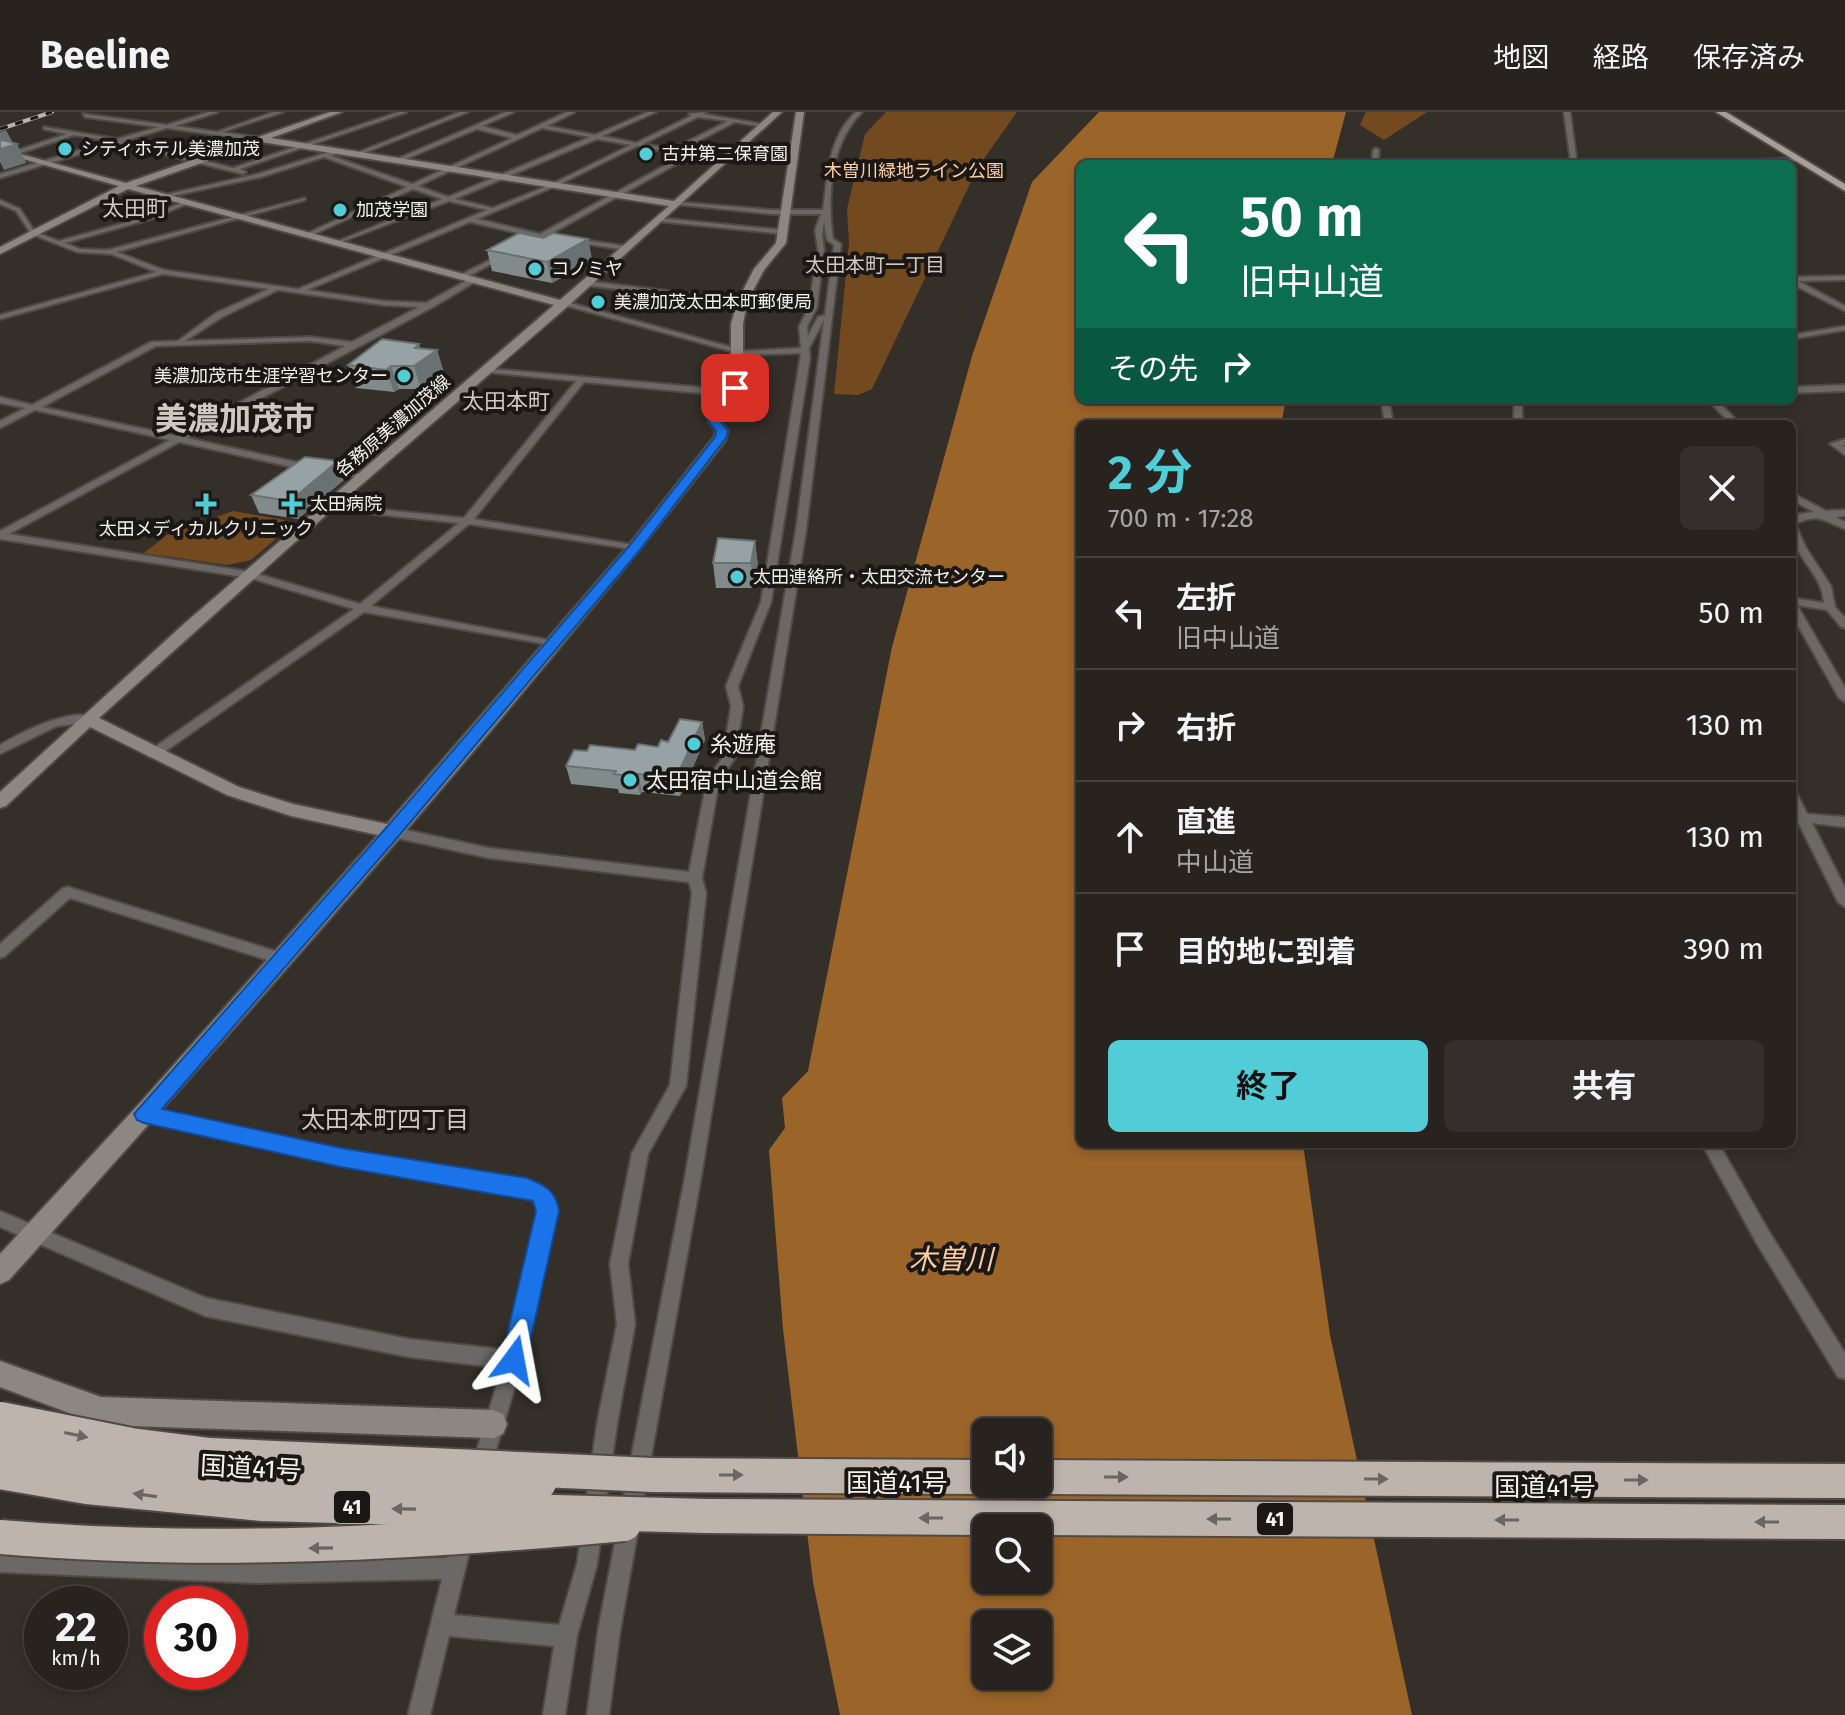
<!DOCTYPE html>
<html lang="ja">
<head>
<meta charset="utf-8">
<style>
	:root { --surface:#28231f; --page:#342f2c; --text:#f1f3f6; --muted:#a5a4a4; --line:#44403d; --accent:#52ccd6 }
	body { margin:0; font-family:"Fira Sans","Noto Sans JP",sans-serif; background:var(--page); color:var(--text); height:100vh; display:flex; flex-direction:column; font-size:30px; white-space:nowrap }
	* { box-sizing:border-box; margin:0 }
	p { font-size:26px; color:var(--muted) }
	.icon { flex:none; width:44px; height:44px; fill:none; stroke:currentColor; stroke-width:2; stroke-linecap:round; stroke-linejoin:round }
	.map { position:relative; flex:1; overflow:hidden }
	.panel { position:absolute; left:1076px; top:308px; width:720px; height:728px; display:flex; flex-direction:column; background:var(--surface); border-radius:12px; box-shadow:0 4px 12px #0003,0 0 0 2px var(--line) }
	.panel>* { flex:none }
	.banner { position:absolute; left:1076px; top:48px; width:720px; height:244px; border-radius:12px; box-shadow:0 4px 12px #0003,0 0 0 2px var(--line); background:#0b6e4f; color:#fff; overflow:hidden }
	.buttons { position:absolute; left:972px; top:1306px; display:grid; gap:16px }
	.buttons a { display:grid; place-items:center; width:80px; height:80px; border-radius:12px; background:var(--surface); box-shadow:0 4px 12px #0003,0 0 0 2px var(--line); font-size:40px }
	.speed { position:absolute; left:24px; top:1474px; display:flex; gap:16px; font-size:40px; font-weight:700; text-align:center }
	.speed>* { display:grid; place-content:center; width:104px; height:104px; border-radius:50%; background:var(--surface); box-shadow:0 4px 12px #0003,0 0 0 2px var(--line); line-height:1 }
	.speed small { font-size:20px; font-weight:400 }
	.speed .limit { border:12px solid #d22; background:#fff; color:#111 }
	.pin { position:absolute; display:grid; place-items:center; width:68px; height:68px; color:#fff; margin:-34px; border-radius:16px; box-shadow:0 4px 12px #0006 }
	.me { position:absolute; width:88px; margin:-44px; rotate:13deg; stroke-linejoin:round; filter:drop-shadow(0 0 6px #0008) }
	.turn { display:flex; align-items:center; gap:28px; height:168px; padding:0 32px; font-size:36px }
	.turn .icon { width:104px; height:104px; stroke-width:2.5 }
	.turn b { display:block; font-size:56px; line-height:68px }
	.then { display:flex; align-items:center; height:76px; padding:0 32px; background:#0003; gap:16px; font-size:30px }
	.round { display:grid; place-items:center; flex:none; width:84px; height:84px; border-radius:12px; background:var(--page) }
	.head { display:flex; align-items:center; justify-content:space-between; height:136px; padding:0 32px }
	h1 { font-size:48px; font-weight:700; line-height:60px; color:var(--accent) }
	.button { display:flex; gap:16px; margin-top:auto; padding:16px 32px }
	.button a { flex:1; height:92px; border-radius:12px; background:var(--accent); color:#111; font-size:32px; font-weight:700; line-height:92px; text-align:center }
	.button a+a { background:var(--page); color:var(--text) }
	ul { padding:0; list-style:none }
	li { display:flex; align-items:center; gap:24px; height:112px; padding:0 32px; border-top:2px solid var(--line) }
	li div { flex:1 }
	li b { display:block; font-size:30px }
	li em { font-style:normal }
	header { display:flex; align-items:center; gap:48px; box-sizing:border-box; height:112px; padding:0 40px; background:var(--surface); border-bottom:2px solid var(--line) }
	header strong { font-size:38px }
	nav { display:flex; gap:44px; margin-inline-start:auto; font-size:28px }
	.map>svg:first-child { display:block }
</style>
</head>
<body>
<header>
<strong>Beeline</strong>
<nav><a>地図</a><a>経路</a><a>保存済み</a></nav>
</header>
<div class="map">
<svg width="1845" height="1603" viewBox="0 0 1845 1603">
	<rect width="100%" height="100%" fill="#352f29"/>
	<!-- green -->
	<path fill="#734a20" d="M886 0H1017L978 55 872 277 858 283 834 282 849 131 847 97 865 22Z
		M1366 0H1427L1384 28 1360 13Z
		M233 399 296 410 251 448 227 453 144 441 167 423Z"/>
	<!-- water -->
	<path fill="#9b6429" fill-rule="evenodd" d="M1099 0H1346L1332 52H1080V288H1286L1281 312H1080V1032H1303L1330 1223 1412 1603H840L813 1470 783 1217 769 1038 785 1016 782 986 808 959 892 535 972 244 1032 70ZM986 1320H1038V1372H986ZM986 1416H1038V1468H986ZM986 1512H1038V1564H986Z"/>
	<g fill="none" stroke-linecap="round" stroke-linejoin="round">
		<defs>
			<path id="street" d="M209 0H218L175 14 217 20 274 0H283L222 20 261 26 259 29 167 16 124 29 233 56 399 0H407L240 57 246 60 243 62 117 31 0 66V62L110 29 74 23 0 48V44L67 22 44 17V15L117 27 159 15 85 5 83 2 167 13Z
				M460 0H468L359 43 354 42Z
				M506 0H514L482 14 517 23 567 0H575L547 14 595 23 648 0H656L602 24 636 31 691 4 689 2 706 0 703 2 767 13 764 15 735 10 679 39 725 47 727 50 691 44 547 124V126H542L527 134 522 133 535 125 470 110 307 178 383 189 426 191 471 166 478 168 433 195 187 326 319 355 363 362 368 365 366 367 319 361 179 330 9 422 251 460 360 492 459 411 328 397 323 394 325 392 464 406 576 269 485 260 481 258 482 256 731 278 735 281 731 284 584 270 474 407 634 433 639 436 638 438 469 412 371 494 553 529 557 530V534L364 500 157 645H149L147 642 149 639 354 497 250 466 0 427V419L170 328 35 298 0 316V309L25 296 0 291V285L32 293 151 230 178 229 216 201 269 177 163 162 0 207V203L156 160 111 142 77 140 31 122 16 99 0 92V88L20 97 35 120 59 129 150 104 186 89 191 90 154 106 65 131 80 137 108 138 305 86V88L117 140 164 158 298 177 487 98 449 89 336 132V130L442 87 413 77 310 124H306V122L407 75 324 45 261 65 163 86 160 84 258 62 339 37 341 40 331 44 412 72 512 26 477 17 401 49H397V47ZM698 5 728 9 673 37 643 32ZM542 16 590 25 448 85 418 74ZM597 27 631 33 552 72 493 96 455 87ZM637 34 684 43 540 122 477 107 556 74ZM278 178 383 193 419 195 352 230 310 225 185 229 222 205ZM310 229 345 234 177 324 42 295 156 234Z
				M856 0H862C830 32 827 84 833 127L841 132 806 418 701 1065 620 1519 609 1603H587L598 1519 685 1065 796 418 824 208 809 236 810 246 771 490 738 574 743 594 735 646 719 669 702 766 706 781 686 974 648 1042 628 1152 635 1212 617 1312 597 1452 577 1524 565 1603H543L554 1534 449 1524 430 1603H408L442 1467 256 1471 0 1460V1440L256 1451 447 1446 456 1418 463 1415 470 1418 473 1425 454 1503 559 1513 577 1452 597 1312 617 1212 610 1152 632 1041 670 973 692 781 689 770 489 746 392 725 385 720 392 715 489 736 689 760 707 668 723 645 731 594 726 574 761 490 801 241 745 243 560 192 567 190 745 239 801 236 799 215 809 195 818 137 815 118 821 102H772L673 92 676 90 772 98H823C828 63 828 25 856 0ZM824 110 827 128 834 133 825 203 818 205 808 224 807 215 817 195 824 137 822 123Z
				M1564 0H1570L1577 52H1571Z
				M1376 36 1379 38 1378 52H1372L1373 38Z
				M1798 46 1800 49 1716 52 1719 50Z
				M658 106 783 118 786 120 783 122 656 109Z
				M570 126 625 134 628 136 625 138 568 129Z
				M504 141 510 142 463 167 456 165Z
				M1845 164V168L1798 169 1845 194V199L1792 172V165Z
				M586 169 742 188 746 190 742 192 583 173 582 171Z
				M1845 214V218L1792 227V223Z
				M1845 273V279L1792 281V275Z
				M1381 288H1389L1393 312H1385Z
				M1521 288H1533L1522 293V305L1527 312H1519L1514 305V292Z
				M1708 288H1717L1740 312H1731Z
				M1845 327V333H1842L1845 335V343L1830 332Z
				M1792 381 1826 399 1845 398V404L1836 405 1845 410V417C1819 407 1820 401 1792 413V406L1799 402 1814 400 1792 388Z
				M1792 413 1797 416 1806 436 1831 474 1835 495 1845 506V516L1841 515 1827 498 1797 493 1845 576V590L1839 586 1792 503V486L1824 491C1822 458 1792 448 1792 413Z
				M76 603H87L93 607 87 611 57 614 0 642V633C24 619 48 607 76 603Z
				M1792 681 1797 682 1807 702 1845 705V715L1812 711 1845 776V795L1838 790 1798 710 1792 708Z
				M68 775 285 842 287 846 285 850 280 852 70 786 5 844 0 846V832L63 776Z
				M144 995 341 1039 527 1068 548 1079 556 1099 523 1248 489 1361 482 1364 475 1361 472 1354 502 1256 409 1245 205 1204 0 1115V1099L206 1186 409 1227 507 1238 538 1099 535 1090 525 1083 341 1053 144 1009 138 1007 136 1002 138 997Z
				M1702 1032H1719L1768 1118 1845 1241V1267L1838 1265 1756 1130Z"/>
			<path id="secondary" d="M330 0H342L271 26 674 89 773 0H782L568 194 294 431 99 606 239 675 293 692 387 712 629 433 714 325 716 319 709 310 710 304 731 270V212L737 190 754 157 776 131 796 0H804L786 131 764 158 747 190 743 212V270L722 304 721 310 728 319 725 329C500 619 255 895 9 1168L0 1172V1142L140 991 378 723 291 704 227 683 90 615 6 694 0 696V680L185 511 554 193 128 77 0 142V135L119 74 9 43 13 40 126 71ZM261 30 669 94 560 188 136 74Z
				M0 1249 101 1285 493 1298 503 1302 507 1312 503 1322 493 1326 101 1313 0 1275Z"/>
			<path id="primary" d="M1716 0H1726L1845 72V79Z"/>
			<path id="highway" d="M653 1346 986 1348V1372H1000L998 1377 986 1382 653 1380 641 1375 636 1363 641 1351Z
				M1038 1348 1845 1352V1386L1038 1382 1026 1377 1024 1372H1038Z
				M706 1387 1845 1393V1427L1038 1423V1416H986V1423L706 1421 694 1416 689 1404 694 1392Z"/>
		</defs>
		<!-- street casing -->
		<use href="#street" stroke="#504a44" stroke-width="4"/>
		<!-- secondary casing -->
		<use href="#secondary" stroke="#504a44" stroke-width="4"/>
		<!-- primary casing -->
		<use href="#primary" stroke="#504a44" stroke-width="4"/>
		<!-- highway casing -->
		<use href="#highway" stroke="#504a44" stroke-width="4"/>
		<!-- street -->
		<use href="#street" fill="#6b6865" fill-rule="evenodd"/>
		<!-- secondary -->
		<use href="#secondary" fill="#8c8782" fill-rule="evenodd"/>
		<!-- primary -->
		<use href="#primary" fill="#a59e99" fill-rule="evenodd"/>
		<!-- highway -->
		<use href="#highway" fill="#bcb4ad" fill-rule="evenodd"/>
		<defs>
			<path id="rail" d="M0 17 52 0"/>
		</defs>
		<!-- rail casing -->
		<use href="#rail" stroke="#b8b4af" stroke-width="4"/>
		<!-- rail -->
		<use href="#rail" stroke="#1a1715" stroke-width="3" stroke-dasharray="8" stroke-linecap="butt"/>
		<defs>
			<path id="highway-bridge" d="M0 1307 131 1333 210 1343 653 1363
				M0 1336 195 1364 458 1372 539 1371
				M0 1360 87 1375 263 1392 706 1404
				M0 1425C209 1443 415 1431 624 1412"/>
		</defs>
		<!-- highway-bridge casing -->
		<use href="#highway-bridge" stroke="#504a44" stroke-width="38" stroke-linecap="butt"/>
		<!-- highway-bridge -->
		<use href="#highway-bridge" stroke="#bcb4ad" stroke-width="34"/>
	</g>
	<!-- wall -->
	<path fill="#818b8c" d="M588 127 592 148 552 171 492 159 487 138Z
		M421 236 437 238 444 261 421 277H399L394 280 356 276 348 253Z
		M338 349 345 367 298 407 259 401 251 383Z
		M755 429 758 454 754 476H716L713 451Z
		M702 610 705 628 680 684 642 680 640 683 619 681 618 677 571 672 566 654 587 639 635 638 658 635Z"/>
	<!-- shaded-wall -->
	<path fill="#697172" d="M6 18 14 33 17 32 26 51 4 58 0 50V20Z
		M588 127 592 148 552 171 547 150Z
		M419 232 424 247 437 238 444 261 421 277 414 254 415 236Z
		M391 254 399 277 394 280 386 258Z
		M338 349 345 367 298 407 290 389Z
		M755 429 758 454 754 476 751 451Z
		M702 610 705 628 680 684 676 666Z
		M638 662 642 680 640 683 636 665Z"/>
	<!-- building -->
	<path fill="#96a2a3" stroke="#697172" stroke-width="2" d="M3 28 17 32 0 37V29Z
		M519 121 543 126 553 121 588 127 547 150 487 138Z
		M382 227 419 232 415 236 437 238 414 254H391L386 258 348 253Z
		M305 345 338 349 290 389 251 383Z
		M718 426 755 429 751 451H713Z
		M680 607 702 610 676 666 638 662 636 665 614 662 616 659 566 654 574 638 587 639 590 633 635 638 638 632 658 635 661 628 668 630Z"/>
	<!-- one-way arrows -->
	<defs><path id="oneway-solid" d="M-6-.8H1V-3.2L6.5 0L1 3.2V.8H-6Z" transform="scale(2)"/></defs>
	<g fill="#6b6661">
		<use href="#oneway-solid" transform="translate(76 1323) rotate(12)"/>
		<use href="#oneway-solid" transform="translate(731 1363)"/>
		<use href="#oneway-solid" transform="translate(1116 1365)"/>
		<use href="#oneway-solid" transform="translate(1376 1367)"/>
		<use href="#oneway-solid" transform="translate(1636 1368)"/>
		<use href="#oneway-solid" transform="translate(145 1383) rotate(-172)"/>
		<use href="#oneway-solid" transform="translate(404 1397) rotate(-179)"/>
		<use href="#oneway-solid" transform="translate(931 1406) rotate(-180)"/>
		<use href="#oneway-solid" transform="translate(1219 1407) rotate(-180)"/>
		<use href="#oneway-solid" transform="translate(1507 1408) rotate(-180)"/>
		<use href="#oneway-solid" transform="translate(1767 1410) rotate(-180)"/>
		<use href="#oneway-solid" transform="translate(321 1436) rotate(179)"/>
	</g>
	<!-- route -->
	<path fill="#1a73e8" stroke="#114b97" stroke-width="2" d="M731 273 741 276 721 304V310L728 319 726 326 639 439 398 725 162 997 341 1036 527 1066C545 1073 556 1079 559 1099L526 1248 522 1257 514 1260 505 1257 501 1248 536 1099 533 1089 341 1055 144 1011 137 1008 134 1002 386 716 630 433 715 325 716 319 709 310 710 304Z"/>
	<!-- markers -->
	<g fill="#52ccd6" stroke="#1a1715" stroke-width="3">
		<circle cx="65" cy="37" r="8"/>
		<circle cx="646" cy="42" r="8"/>
		<circle cx="340" cy="98" r="8"/>
		<circle cx="535" cy="157" r="8"/>
		<circle cx="598" cy="190" r="8"/>
		<circle cx="404" cy="264" r="8"/>
		<path d="M202 380h8v8h8v8h-8v8h-8v-8h-8v-8h8z"/>
		<path d="M288 380h8v8h8v8h-8v8h-8v-8h-8v-8h8z"/>
		<circle cx="737" cy="465" r="8"/>
		<circle cx="694" cy="632" r="8"/>
		<circle cx="630" cy="668" r="8"/>
	</g>
	<g text-anchor="middle" stroke-width="8" stroke-linejoin="round" paint-order="stroke">
		<!-- far-poi labels -->
		<g font-size="18" fill="#f5f1ed" stroke="#1a1715" text-anchor="start">
			<text x="81" y="43">シティホテル美濃加茂</text>
			<text x="662" y="48">古井第二保育園</text>
			<text x="356" y="104">加茂学園</text>
			<text x="551" y="163">コノミヤ</text>
			<text x="614" y="196">美濃加茂太田本町郵便局</text>
			<text x="388" y="270" text-anchor="end">美濃加茂市生涯学習センター</text>
			<text x="310" y="398">太田病院</text>
			<text x="206" y="423" text-anchor="middle">太田メディカルクリニック</text>
			<text x="753" y="471">太田連絡所・太田交流センター</text>
		</g>
		<!-- far-park labels -->
		<g font-size="18" fill="#ffcfa2" stroke="#1a1715">
			<text x="914" y="65">木曽川緑地ライン公園</text>
		</g>
		<!-- far-street labels -->
		<g font-size="18" fill="#f5f1ed" stroke="#1a1715">
			<text transform="translate(393 314) rotate(-41)" y="6">各務原美濃加茂線</text>
		</g>
		<!-- far-neighbourhood labels -->
		<g font-size="20" fill="#d0c8c1" stroke="#1a1715">
			<text x="875" y="160">太田本町一丁目</text>
		</g>
		<!-- shield labels -->
		<g fill="#1a1715" stroke="#b3b0ac" stroke-width="2">
			<rect x="334" y="1379" width="36" height="32" rx="6"/>
			<rect x="1257" y="1391" width="36" height="32" rx="6"/>
		</g>
		<g font-size="20" font-weight="bold" fill="#f5f1ed">
			<text x="352" y="1402">41</text>
			<text x="1275" y="1414">41</text>
		</g>
		<!-- far-quarter labels -->
		<g font-size="22" fill="#d0c8c1" stroke="#1a1715">
			<text x="135" y="104">太田町</text>
			<text x="506" y="297">太田本町</text>
		</g>
		<!-- poi labels -->
		<g font-size="22" fill="#f5f1ed" stroke="#1a1715" text-anchor="start">
			<text x="710" y="640">糸遊庵</text>
			<text x="646" y="676">太田宿中山道会館</text>
		</g>
		<!-- neighbourhood labels -->
		<g font-size="24" fill="#d0c8c1" stroke="#1a1715">
			<text x="385" y="1016">太田本町四丁目</text>
		</g>
		<!-- near-street labels -->
		<g font-size="26" fill="#f5f1ed" stroke="#1a1715">
			<text transform="translate(251 1356) rotate(3)" y="9">国道41号</text>
			<text x="897" y="1380">国道41号</text>
			<text x="1545" y="1384">国道41号</text>
		</g>
		<!-- near-water labels -->
		<g font-size="28" font-style="italic" fill="#fccb9f" stroke="#1a1715">
			<text x="951" y="1157">木曽川</text>
		</g>
		<!-- far-town labels -->
		<g font-size="32" font-weight="bold" fill="#d0c8c1" stroke="#1a1715">
			<text x="235" y="318">美濃加茂市</text>
		</g>
	</g>
</svg>
<div class="buttons">
<a><svg class="icon" aria-label="sound" viewBox="0 0 24 24"><path d="M4 9h4l5-4v14l-5-4H4zM17 9q2 3 0 6"/></svg></a>
<a><svg class="icon" aria-label="search" viewBox="0 0 24 24"><circle cx="10" cy="10" r="6"/><path d="M15 15l6 6"/></svg></a>
<a><svg class="icon" aria-label="layers" viewBox="0 0 24 24"><path d="M12 4l9 5-9 5-9-5zM3 14l9 5 9-5"/></svg></a>
</div>
<div class="speed"><div>22<small>km/h</small></div><div class="limit">30</div></div>
<div class="pin" style="left:735px;top:276px;background:#d93025"><svg class="icon" aria-label="arrive" viewBox="0 0 24 24"><path d="M6 21V4h12l-3 4 3 4H6"/></svg></div>
<svg class="me" style="left:514px;top:1248px" viewBox="-20 -20 40 40"><path d="M0-17L14 15 0 8-14 15z" fill="#1a73e8" stroke="#fff" stroke-width="4"/></svg>
<div class="banner">
<div class="turn"><svg class="icon" aria-label="left" viewBox="0 0 24 24"><path d="M17 20v-9H6M10 6l-5 5 5 5"/></svg><div><b>50 m</b>旧中山道</div></div>
<div class="then">その先<svg class="icon" aria-label="right" viewBox="0 0 24 24"><path d="M7 20v-9h11M14 6l5 5-5 5"/></svg></div>
</div>
<section class="panel">
<div class="head"><div><h1>2 分</h1><p>700 m · 17:28</p></div><a class="round"><svg class="icon" aria-label="close" viewBox="0 0 24 24"><path d="M6 6l12 12M18 6L6 18"/></svg></a></div>
<ul>
<li><svg class="icon" aria-label="left" viewBox="0 0 24 24"><path d="M17 20v-9H6M10 6l-5 5 5 5"/></svg><div><b>左折</b><p>旧中山道</p></div><em>50 m</em></li>
<li><svg class="icon" aria-label="right" viewBox="0 0 24 24"><path d="M7 20v-9h11M14 6l5 5-5 5"/></svg><div><b>右折</b></div><em>130 m</em></li>
<li><svg class="icon" aria-label="ahead" viewBox="0 0 24 24"><path d="M12 20V5M6 11l6-6 6 6"/></svg><div><b>直進</b><p>中山道</p></div><em>130 m</em></li>
<li><svg class="icon" aria-label="arrive" viewBox="0 0 24 24"><path d="M6 21V4h12l-3 4 3 4H6"/></svg><div><b>目的地に到着</b></div><em>390 m</em></li>
</ul>
<div class="button"><a>終了</a><a>共有</a></div>
</section>
</div>
</body>
</html>
